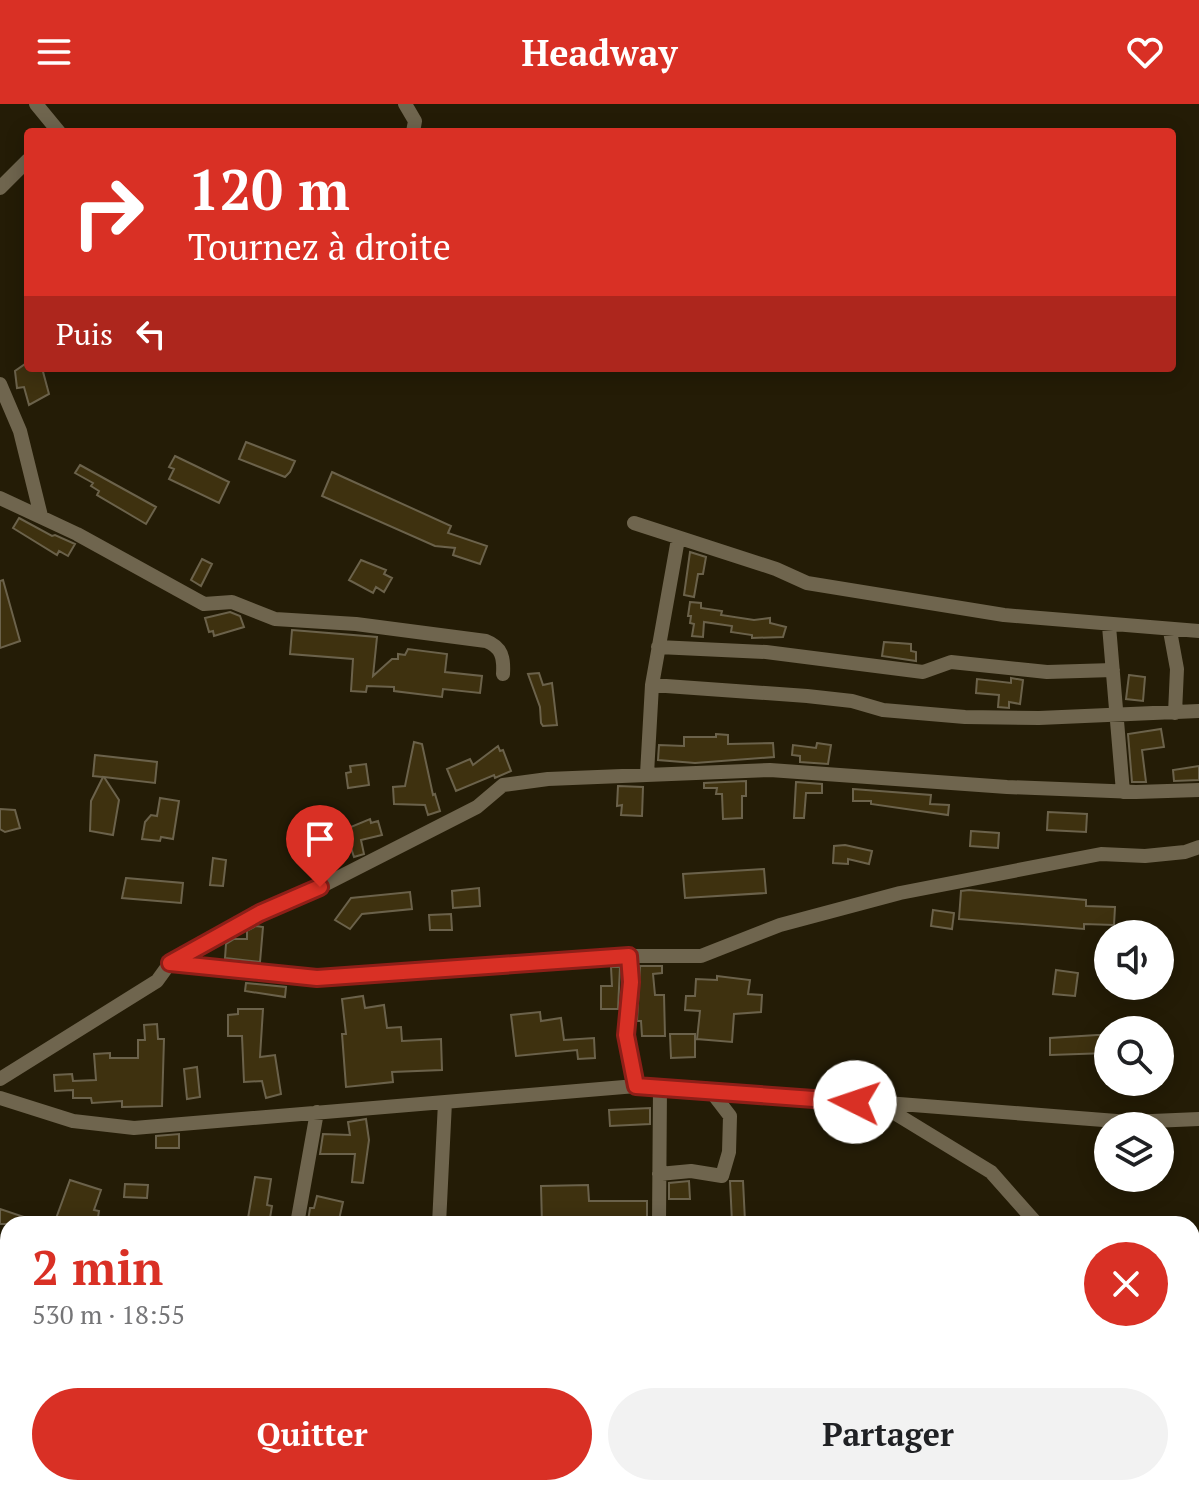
<!DOCTYPE html>
<html lang="fr">
<head>
<meta charset="utf-8">
<style>
	:root { --surface:#fff; --page:#f2f2f2; --text:#202124; --muted:#757577; --accent:#d93025 }
	body { margin:0; font-family:"PT Serif",serif; background:var(--page); color:var(--text); height:100vh; display:flex; flex-direction:column; font-size:30px; white-space:nowrap }
	* { box-sizing:border-box; margin:0 }
	p { font-size:26px; color:var(--muted) }
	.icon { flex:none; width:44px; height:44px; fill:none; stroke:currentColor; stroke-width:2; stroke-linecap:round; stroke-linejoin:round }
	.map { position:relative; flex:1; overflow:hidden }
	.details { position:absolute; left:0px; top:1112px; width:1200px; height:280px; display:flex; flex-direction:column; background:var(--surface); border-radius:24px 24px 0 0; box-shadow:0 4px 20px #0003 }
	.details>* { flex:none }
	.banner { position:absolute; left:24px; top:24px; width:1152px; height:244px; border-radius:8px; box-shadow:0 4px 20px #0003; background:#d93025; color:#fff; overflow:hidden }
	.controls { position:absolute; left:1094px; top:816px; display:grid; gap:16px }
	.controls a { display:grid; place-items:center; width:80px; height:80px; border-radius:50%; background:var(--surface); box-shadow:0 4px 20px #0003; font-size:40px }
	.pin { position:absolute; display:grid; place-items:center; width:68px; height:68px; color:#fff; margin:-82px -34px; border-radius:50% 50% 50% 0; rotate:-45deg; box-shadow:0 0 8px #0007 }
	.pin .icon { rotate:45deg }
	.me { position:absolute; width:88px; margin:-44px; rotate:274deg; stroke-linejoin:round; filter:drop-shadow(0 0 6px #0008) }
	.turn { display:flex; align-items:center; gap:28px; height:168px; padding:0 32px; font-size:36px }
	.turn .icon { width:104px; height:104px; stroke-width:2.5 }
	.turn b { display:block; font-size:56px; line-height:68px }
	.then { display:flex; align-items:center; height:76px; padding:0 32px; background:#0003; gap:16px; font-size:30px }
	.round { display:grid; place-items:center; flex:none; width:84px; height:84px; border-radius:42px; background:var(--page) }
	.summary { display:flex; align-items:center; justify-content:space-between; height:136px; padding:0 32px }
	h1 { font-size:48px; font-weight:600; line-height:60px; color:var(--accent) }
	.cta { display:flex; gap:16px; margin-top:auto; padding:16px 32px }
	.cta a { flex:1; height:92px; border-radius:48px; background:var(--accent); color:#fff; font-size:32px; font-weight:600; line-height:92px; text-align:center }
	.cta a+a { background:var(--page); color:var(--text) }
	header { display:flex; justify-content:space-between; align-items:center; height:104px; padding:0 32px; background:var(--accent); color:#fff; font-size:36px; font-weight:600 }
	.map>svg:first-child { display:block }
</style>
</head>
<body>
<header><svg class="icon" aria-label="menu" viewBox="0 0 24 24"><path d="M4 6h16M4 12h16M4 18h16"/></svg>Headway<svg class="icon" aria-label="heart" viewBox="0 0 24 24"><path d="M12 20l-8-8c-3-5 5-10 8-4 3-6 11-1 8 4z"/></svg></header>
<div class="map">
<svg width="1199" height="1392" viewBox="0 0 1199 1392">
	<rect width="100%" height="100%" fill="#241c06"/>
	<!-- building -->
	<path fill="#3e310f" stroke="#6b624b" stroke-width="2" d="M28 258V264H42L49 290 29 301 24 283 17 284 15 267Z
		M246 338 295 357 290 368 285 373 239 355Z
		M175 352 229 378 219 399 169 375 174 365 169 363Z
		M80 361 156 403 146 420 97 391 99 387 91 382 93 379 75 369Z
		M332 368 451 422 448 429 487 442 480 460 453 451 455 444 435 442 322 392Z
		M19 414 52 432 55 431 75 440 68 452 59 447 57 451 13 424Z
		M690 448 706 453 703 470H698L694 493 684 491Z
		M202 455 212 460 201 482 191 476Z
		M361 456 386 466 384 470 392 474 384 488 376 483 373 489 349 476Z
		M3 476 20 537 0 544V477Z
		M690 498 701 499V504L722 507 721 511 754 516 770 514V519L786 523 783 533 752 534V531L731 528 732 522 704 518 703 533 692 532 694 520 690 519 691 512H688Z
		M230 508 240 512 244 523 214 532 213 527 209 528 205 514Z
		M292 526 377 533 373 572 392 555H398V550L405 551 408 545 447 550 445 568 482 572 480 589 443 585 442 593 394 587V583L367 582 366 588 351 587 353 555 290 550Z
		M884 538 911 540V547L916 548V557L882 552Z
		M539 569 543 581 552 579 557 621 543 622 541 619 540 603 528 570Z
		M1129 571 1145 573 1143 597 1126 595Z
		M1011 574 1023 576 1020 600 1009 598V604L998 603 999 591 976 589 977 575 1011 579Z
		M1161 625 1164 643 1142 646 1146 678H1132L1128 630Z
		M716 630 728 631V640L773 639 774 653 695 659 658 656 659 641 684 642V633H716Z
		M414 638 422 640 433 691 435 690 440 707 428 711 425 701 394 700 393 683 405 682Z
		M817 639 831 641 828 660 800 658V652L792 651 793 641 816 644Z
		M498 642 500 647 503 646 511 667 495 674 494 671 456 687 447 665 470 655 473 661Z
		M95 651 157 658 155 679 104 673 119 696 113 731 90 727 91 697 103 673 93 672Z
		M366 660 369 681 348 684 346 669 351 668 350 662Z
		M1199 662V676L1174 677 1173 666Z
		M746 677V692H742V714L723 715 722 690H716L717 684H704V679Z
		M796 678 822 680V689H806L804 714H794Z
		M618 682 643 683 642 712 621 711 622 701 617 702Z
		M853 685 931 691 930 700 949 701 948 711 871 700V697H853Z
		M160 694 179 697 173 735 161 733 160 737 142 735 145 718 151 711 157 712Z
		M0 705 15 706 20 724 5 728 0 725Z
		M1048 708 1087 710 1086 728 1047 726Z
		M370 715 371 719 378 717 382 731 361 736 364 750 354 753 351 744 347 745 341 727Z
		M971 727 999 729 998 744 970 742Z
		M845 741 872 747 869 760 848 755V760L833 759 834 742Z
		M213 754 226 756 223 782 210 781Z
		M764 765 766 789 685 794 683 770Z
		M126 774 183 779 181 799 122 794Z
		M479 784 480 802 453 804 452 787Z
		M969 786 1086 796V802L1115 803 1114 821 1084 820V825L959 815 961 787Z
		M410 788 412 805 362 810 350 825 335 816 351 794Z
		M933 806 954 809 952 825 931 822Z
		M451 810 452 826H430L429 811Z
		M256 822 263 823 260 858 225 854 226 840 234 835H247V827Z
		M640 862H662V869L653 870 655 891H664L665 932H642L641 917H637Z
		M611 863H620L618 905H601V882H612Z
		M1056 866 1078 869 1075 892 1053 890Z
		M717 872 750 876 748 890 762 891 761 908 734 910 732 938 697 935 700 907 685 906 686 892H695L696 875 717 876Z
		M246 879 286 883 285 893 245 887Z
		M363 892 365 904 384 901 387 924 401 923 402 937 441 935 442 966 392 968 393 978 346 983 342 930H346L342 895Z
		M238 905H263L260 953 275 951 281 990 266 994 262 977 244 978 242 932H228V911L238 910Z
		M540 908 541 917 561 914 564 936 594 934 595 954 578 955 577 946 516 952 511 911Z
		M157 920 158 935H164L162 1002 122 1003V997L92 999 91 994H73V986L55 987 54 971 72 970 73 977 96 976 94 950 110 949V954H138V936H145L144 921Z
		M670 930H695V953L671 954Z
		M1097 931H1108V949L1050 951V934Z
		M197 963 200 993 187 995 184 965Z
		M650 1004V1020L610 1022 609 1006Z
		M366 1015 369 1036 363 1079 352 1078 355 1050H320L323 1030 350 1031 348 1018Z
		M179 1030V1044H156V1032Z
		M255 1073 271 1075 267 1101 272 1102 269 1120H247Z
		M70 1076 101 1086 94 1106 99 1107 97 1120 75 1117 73 1120H54Z
		M689 1077 690 1095H669V1079Z
		M730 1077H743L745 1117 732 1118Z
		M125 1080 148 1081 147 1094 124 1093Z
		M588 1081 589 1097H647V1120H542L541 1082Z
		M317 1092 343 1098 338 1120 308 1117 310 1104H314Z
		M0 1105 39 1118 38 1120H0Z"/>
	<g fill="none" stroke-linecap="round" stroke-linejoin="round">
		<!-- minor -->
		<path stroke="#6f654e" stroke-width="14" d="M36 0 59 28
			M405 0 415 17 413 28
			M0 84 28 56
			M0 280 20 327 41 412
			M0 394 77 430 204 500 232 498 275 515 356 520 486 537C502 543 504 554 503 570
			M634 419 776 465 807 479 1004 511 1199 527
			M1109 522 1123 688
			M1170 527 1177 565 1175 609
			M658 543 766 548 923 568 951 558 1047 568 1113 566
			M652 581 807 592 852 597 883 606 965 613 1039 614 1199 607
			M647 670 652 581 678 435
			M629 852 631 878 626 931 636 982
			M171 859 317 874 629 852H701L780 821 900 789 1101 750 1145 752 1185 748 1199 743
			M0 975 157 877 170 859 260 809 320 783 477 703 503 681 548 675 770 666 1007 683 1136 688 1199 686
			M0 994 73 1017 134 1024 636 982 683 983 1129 1018 1199 1015
			M883 1002 991 1068 1037 1120
			M659 1070 691 1067 722 1072 729 1048 730 1012 710 986
			M297 1120 317 1008
			M439 1120 445 998
			M659 1120 660 983
			M0 1329 8 1326
			M206 1384 207 1392
			M489 1384 490 1392
			M782 1384 806 1392
			M1123 1384V1392
			M142 1392 166 1384
			M688 1392 690 1384"/>
	</g>
	<g fill="none" stroke-linecap="round" stroke-linejoin="round">
		<defs>
			<path id="route" d="M320 783 260 809 170 859 317 874 629 852 631 878 626 931 636 982 855 998"/>
		</defs>
		<!-- route casing -->
		<use href="#route" stroke="#8d1f18" stroke-width="20"/>
		<!-- route -->
		<use href="#route" stroke="#d93025" stroke-width="14"/>
	</g>
</svg>
<div class="controls">
<a><svg class="icon" aria-label="sound" viewBox="0 0 24 24"><path d="M4 9h4l5-4v14l-5-4H4zM17 9q2 3 0 6"/></svg></a>
<a><svg class="icon" aria-label="search" viewBox="0 0 24 24"><circle cx="10" cy="10" r="6"/><path d="M15 15l6 6"/></svg></a>
<a><svg class="icon" aria-label="layers" viewBox="0 0 24 24"><path d="M12 4l9 5-9 5-9-5zM3 14l9 5 9-5"/></svg></a>
</div>
<div class="pin" style="left:320px;top:783px;background:#d93025"><svg class="icon" aria-label="arrive" viewBox="0 0 24 24"><path d="M6 21V4h12l-3 4 3 4H6"/></svg></div>
<svg class="me" style="left:855px;top:998px" viewBox="-20 -20 40 40"><circle r="19" fill="#fff"/><path d="M0-13L10 11 0 6-10 11z" fill="#d93025"/></svg>
<div class="banner">
<div class="turn"><svg class="icon" aria-label="right" viewBox="0 0 24 24"><path d="M7 20v-9h11M14 6l5 5-5 5"/></svg><div><b>120 m</b>Tournez à droite</div></div>
<div class="then">Puis<svg class="icon" aria-label="left" viewBox="0 0 24 24"><path d="M17 20v-9H6M10 6l-5 5 5 5"/></svg></div>
</div>
<section class="details">
<div class="summary"><div><h1>2 min</h1><p>530 m · 18:55</p></div><a class="round" style="background:#d93025;color:#fff"><svg class="icon" aria-label="close" viewBox="0 0 24 24"><path d="M6 6l12 12M18 6L6 18"/></svg></a></div>
<div class="cta"><a>Quitter</a><a>Partager</a></div>
</section>
</div>
</body>
</html>
